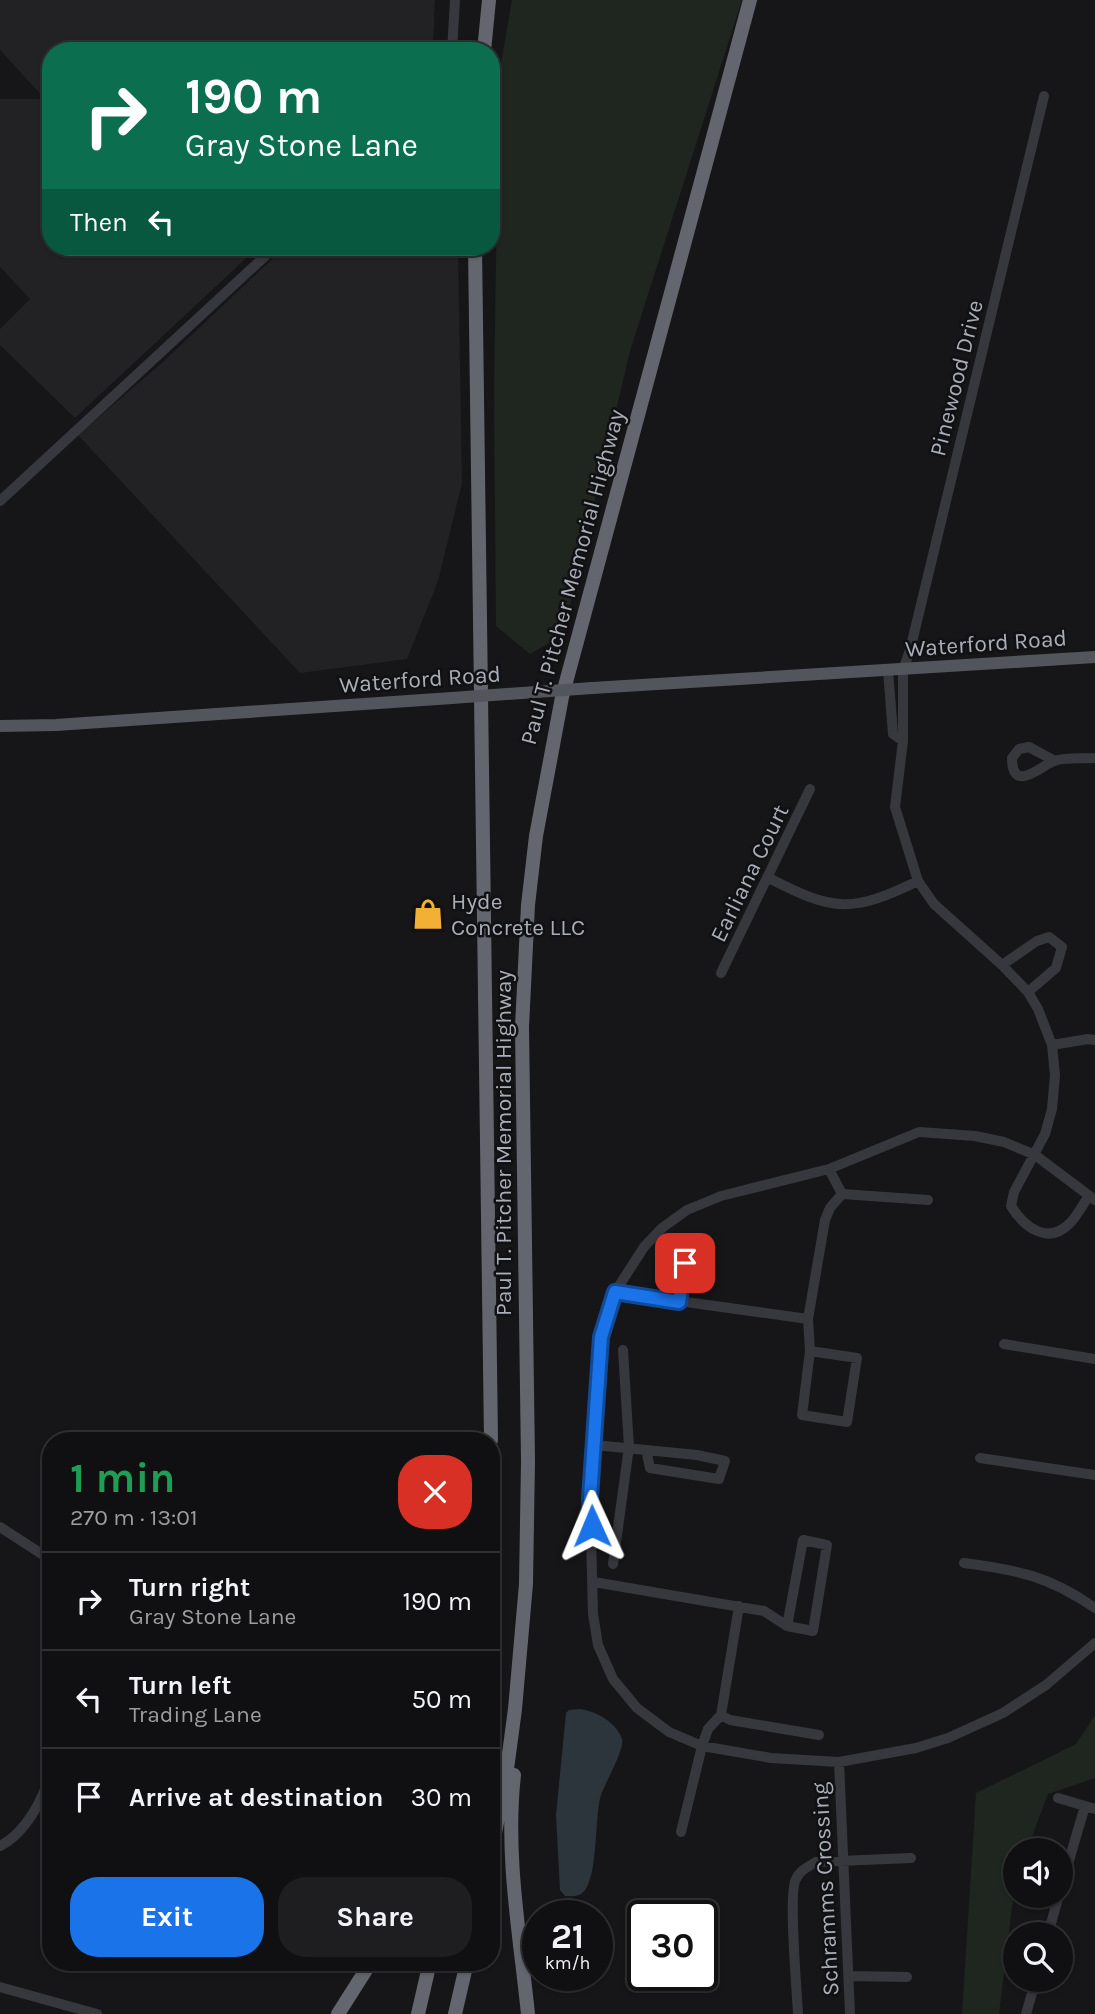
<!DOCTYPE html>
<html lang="en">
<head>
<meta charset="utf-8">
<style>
	:root { --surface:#101012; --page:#1e1e20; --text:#f1f3f6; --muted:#9c9d9f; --line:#303032; --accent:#1a73e8 }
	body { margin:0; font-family:Karla,sans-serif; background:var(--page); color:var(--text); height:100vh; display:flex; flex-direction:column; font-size:26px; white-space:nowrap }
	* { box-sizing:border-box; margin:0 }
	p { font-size:23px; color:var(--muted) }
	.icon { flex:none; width:38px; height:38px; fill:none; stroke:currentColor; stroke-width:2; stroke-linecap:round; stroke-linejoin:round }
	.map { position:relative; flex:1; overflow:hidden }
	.sheet { position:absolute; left:42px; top:1432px; width:458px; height:539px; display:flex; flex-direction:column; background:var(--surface); border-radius:28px; box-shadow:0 2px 5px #0004,0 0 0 2px var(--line) }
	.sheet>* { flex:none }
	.banner { position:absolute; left:42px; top:42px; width:458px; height:214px; border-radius:28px; box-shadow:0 2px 5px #0004,0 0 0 2px var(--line); background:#0b6e4f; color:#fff; overflow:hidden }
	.buttons { position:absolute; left:1003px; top:1838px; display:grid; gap:14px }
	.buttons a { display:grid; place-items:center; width:70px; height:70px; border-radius:50%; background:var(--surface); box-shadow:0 2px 5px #0004,0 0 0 2px var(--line); font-size:35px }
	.speed { position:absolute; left:522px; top:1900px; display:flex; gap:14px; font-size:35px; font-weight:700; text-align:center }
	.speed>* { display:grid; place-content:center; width:91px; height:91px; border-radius:50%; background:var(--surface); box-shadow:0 2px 5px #0004,0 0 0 2px var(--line); line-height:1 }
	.speed small { font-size:18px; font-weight:400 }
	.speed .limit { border:4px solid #111; border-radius:10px; background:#fff; color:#111 }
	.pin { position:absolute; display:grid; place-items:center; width:60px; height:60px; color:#fff; margin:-30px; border-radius:14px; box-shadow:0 4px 10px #0006 }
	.me { position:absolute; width:77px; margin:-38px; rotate:359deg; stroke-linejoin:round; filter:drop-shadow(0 0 5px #0008) }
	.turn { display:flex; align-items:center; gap:24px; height:147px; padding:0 28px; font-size:32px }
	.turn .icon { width:91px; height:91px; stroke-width:2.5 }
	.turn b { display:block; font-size:49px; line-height:60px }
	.then { display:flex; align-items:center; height:66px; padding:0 28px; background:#0003; gap:14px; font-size:26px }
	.round { display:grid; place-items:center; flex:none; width:74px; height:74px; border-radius:28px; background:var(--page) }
	.overview { display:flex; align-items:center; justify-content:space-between; height:119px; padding:0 28px }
	h1 { font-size:42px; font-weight:700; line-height:52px; color:#1e9e55 }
	.action { display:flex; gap:14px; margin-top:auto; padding:14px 28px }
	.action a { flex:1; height:80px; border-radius:28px; background:var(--accent); color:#fff; font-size:28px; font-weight:700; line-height:80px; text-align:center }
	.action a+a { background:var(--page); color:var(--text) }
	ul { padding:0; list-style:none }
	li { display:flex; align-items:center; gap:21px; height:98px; padding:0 28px; border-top:2px solid var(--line) }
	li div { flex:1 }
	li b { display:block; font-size:26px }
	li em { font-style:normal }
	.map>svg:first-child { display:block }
</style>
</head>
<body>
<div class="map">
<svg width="1095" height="2014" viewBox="0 0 1095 2014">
	<rect width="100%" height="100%" fill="#161618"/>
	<!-- built -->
	<path fill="#222225" d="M0 0H435L433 43 435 51H51V247H258L75 418 0 345V329L30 299 0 267V99H45L0 50Z
		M285 247H458L462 483 438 581 407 659 300 673 78 435 163 362Z"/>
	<!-- green -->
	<path fill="#1e261f" d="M512 0H742L630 351 563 635 530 654 496 626 494 392 499 75Z
		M1095 1715V1778L1048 1794 1027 1850H1015V1882L999 2014H962L976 1793 1076 1744Z"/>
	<!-- water -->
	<path fill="#2c353c" d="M580 1709C596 1711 617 1723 622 1739 625 1749 605 1783 601 1795 594 1816 599 1883 581 1894 576 1897 571 1896 565 1896L560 1890 556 1815 566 1713 569 1710Z"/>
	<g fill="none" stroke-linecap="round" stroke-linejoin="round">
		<!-- minor -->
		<path stroke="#37383d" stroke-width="10" d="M452 51 455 0
			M1044 96 910 650 903 670V741L895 807 918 881 934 904 1002 965 1028 992 1038 1009 1052 1045 1055 1075 1052 1109 1045 1134 1014 1192 1011 1206C1024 1227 1048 1246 1070 1223 1077 1216 1083 1204 1089 1196
			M0 501 275 247
			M888 670 893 734 903 741
			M1055 761 1029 747 1019 749 1012 758C1012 795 1042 765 1054 761 1066 757 1082 759 1095 758
			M769 878C834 912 852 913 918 881
			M1002 965 1037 941 1049 937 1062 947 1056 968 1028 992
			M721 973 810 789
			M1052 1045 1088 1039 1095 1040
			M842 1194 928 1200
			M1095 1200 1035 1155 1004 1142 975 1136 919 1132 829 1169 721 1196 687 1210 662 1228 644 1247 615 1292 601 1337 590 1498 593 1614 598 1645 613 1679 637 1708 669 1732 702 1746 771 1758 839 1762 916 1748 948 1738 1003 1713 1046 1685 1095 1643
			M615 1292 808 1319
			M679 1302 687 1243
			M1004 1344 1095 1359
			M810 1351 857 1358 847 1422 802 1415Z
			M810 1351 808 1319 825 1220 830 1208 842 1194 829 1169
			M594 1445 646 1450
			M646 1450 697 1455 725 1461 719 1479 650 1468Z
			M980 1458 1095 1475
			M0 1527 51 1560
			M803 1540 827 1545 813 1631 787 1626Z
			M964 1563C1018 1570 1049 1576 1095 1608
			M613 1564 629 1447 623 1350
			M594 1582 764 1611 787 1626
			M721 1715 730 1720 819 1735
			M839 1762 850 2014
			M1058 1798 1095 1809
			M681 1832 702 1746 708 1729 721 1715 739 1606
			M0 1846C26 1833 45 1797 51 1769
			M1060 1891 1085 1806
			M1048 1934 1059 1895
			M850 1976 907 1977
			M0 1987 97 2014
			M798 2014C797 1992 788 1892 796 1879 800 1870 808 1867 816 1862L911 1858
			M1026 2014 1036 1979"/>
		<!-- major -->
		<path stroke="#53555c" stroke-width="12" d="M592 688 1095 657
			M0 726 56 725 452 698"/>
		<!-- highway -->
		<path stroke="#63666e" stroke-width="14" d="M484 51 489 0
			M475 247 491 1440
			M514 1775C505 1855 520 1935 528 2014
			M492 1849 507 1769 515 1709 526 1584 528 1461 522 1027 528 905 536 836 562 697 750 0
			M338 2014 371 1962
			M418 2014 430 1962
			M455 2014 467 1962"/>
		<!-- major-bridge -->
		<path stroke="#53555c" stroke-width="12" d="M452 698 592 688"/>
	</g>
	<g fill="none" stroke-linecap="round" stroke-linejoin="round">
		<defs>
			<path id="route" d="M592 1526 590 1498 601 1337 615 1292 679 1302 685 1263"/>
		</defs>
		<!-- route casing -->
		<use href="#route" stroke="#114b97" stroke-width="18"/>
		<!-- route -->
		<use href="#route" stroke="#1a73e8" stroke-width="12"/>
	</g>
	<!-- icons -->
	<defs>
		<symbol id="shop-bare" viewBox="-9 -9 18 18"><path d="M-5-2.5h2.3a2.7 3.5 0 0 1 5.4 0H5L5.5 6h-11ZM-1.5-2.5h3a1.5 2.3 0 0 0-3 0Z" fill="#f2b134" stroke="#111113" stroke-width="2.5" paint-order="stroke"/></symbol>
	</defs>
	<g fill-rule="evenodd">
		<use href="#shop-bare" x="406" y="892" width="44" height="44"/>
	</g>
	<g text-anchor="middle" stroke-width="5" stroke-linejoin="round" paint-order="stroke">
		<!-- street labels -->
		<g font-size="23" fill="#a8adb8" stroke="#111113">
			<text transform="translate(956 378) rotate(-76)" y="8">Pinewood Drive</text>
			<text transform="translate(572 577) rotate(-75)" y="8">Paul T. Pitcher Memorial Highway</text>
			<text transform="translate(986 643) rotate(-4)" y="8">Waterford Road</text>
			<text transform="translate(420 679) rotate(-4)" y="8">Waterford Road</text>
			<text transform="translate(749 873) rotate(-64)" y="8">Earliana Court</text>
			<text transform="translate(503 1143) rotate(-90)" y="8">Paul T. Pitcher Memorial Highway</text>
			<text transform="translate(825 1889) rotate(-93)" y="8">Schramms Crossing</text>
		</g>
		<!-- poi labels -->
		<g font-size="23" fill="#a8adb8" stroke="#111113" text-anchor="start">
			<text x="451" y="909">Hyde<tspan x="451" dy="26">Concrete LLC</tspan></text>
		</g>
	</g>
</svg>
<div class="buttons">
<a><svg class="icon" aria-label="sound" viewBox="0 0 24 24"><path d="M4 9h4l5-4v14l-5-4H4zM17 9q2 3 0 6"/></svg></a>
<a><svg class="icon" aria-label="search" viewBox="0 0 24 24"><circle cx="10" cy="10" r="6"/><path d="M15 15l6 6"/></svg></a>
</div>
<div class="speed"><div>21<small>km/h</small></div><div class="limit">30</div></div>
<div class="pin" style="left:685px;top:1263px;background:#d93025"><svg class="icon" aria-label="arrive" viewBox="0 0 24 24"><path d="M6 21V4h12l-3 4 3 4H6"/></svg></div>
<svg class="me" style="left:592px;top:1526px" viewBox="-20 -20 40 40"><path d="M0-17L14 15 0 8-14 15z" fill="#1a73e8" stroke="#fff" stroke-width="4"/></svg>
<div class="banner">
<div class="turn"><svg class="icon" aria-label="right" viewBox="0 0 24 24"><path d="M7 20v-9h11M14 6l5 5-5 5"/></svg><div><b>190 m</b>Gray Stone Lane</div></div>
<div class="then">Then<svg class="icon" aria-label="left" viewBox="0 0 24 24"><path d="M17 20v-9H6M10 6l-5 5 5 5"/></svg></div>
</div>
<section class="sheet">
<div class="overview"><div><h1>1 min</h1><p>270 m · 13:01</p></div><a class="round" style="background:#d93025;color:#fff"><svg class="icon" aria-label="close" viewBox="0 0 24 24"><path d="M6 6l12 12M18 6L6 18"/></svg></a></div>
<ul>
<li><svg class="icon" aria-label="right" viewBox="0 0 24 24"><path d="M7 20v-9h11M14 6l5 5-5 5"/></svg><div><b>Turn right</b><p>Gray Stone Lane</p></div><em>190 m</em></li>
<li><svg class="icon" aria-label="left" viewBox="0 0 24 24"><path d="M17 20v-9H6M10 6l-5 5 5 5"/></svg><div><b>Turn left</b><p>Trading Lane</p></div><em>50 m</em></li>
<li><svg class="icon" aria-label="arrive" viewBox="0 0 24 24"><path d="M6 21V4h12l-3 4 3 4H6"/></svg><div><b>Arrive at destination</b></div><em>30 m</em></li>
</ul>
<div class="action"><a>Exit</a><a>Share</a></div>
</section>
</div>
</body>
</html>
